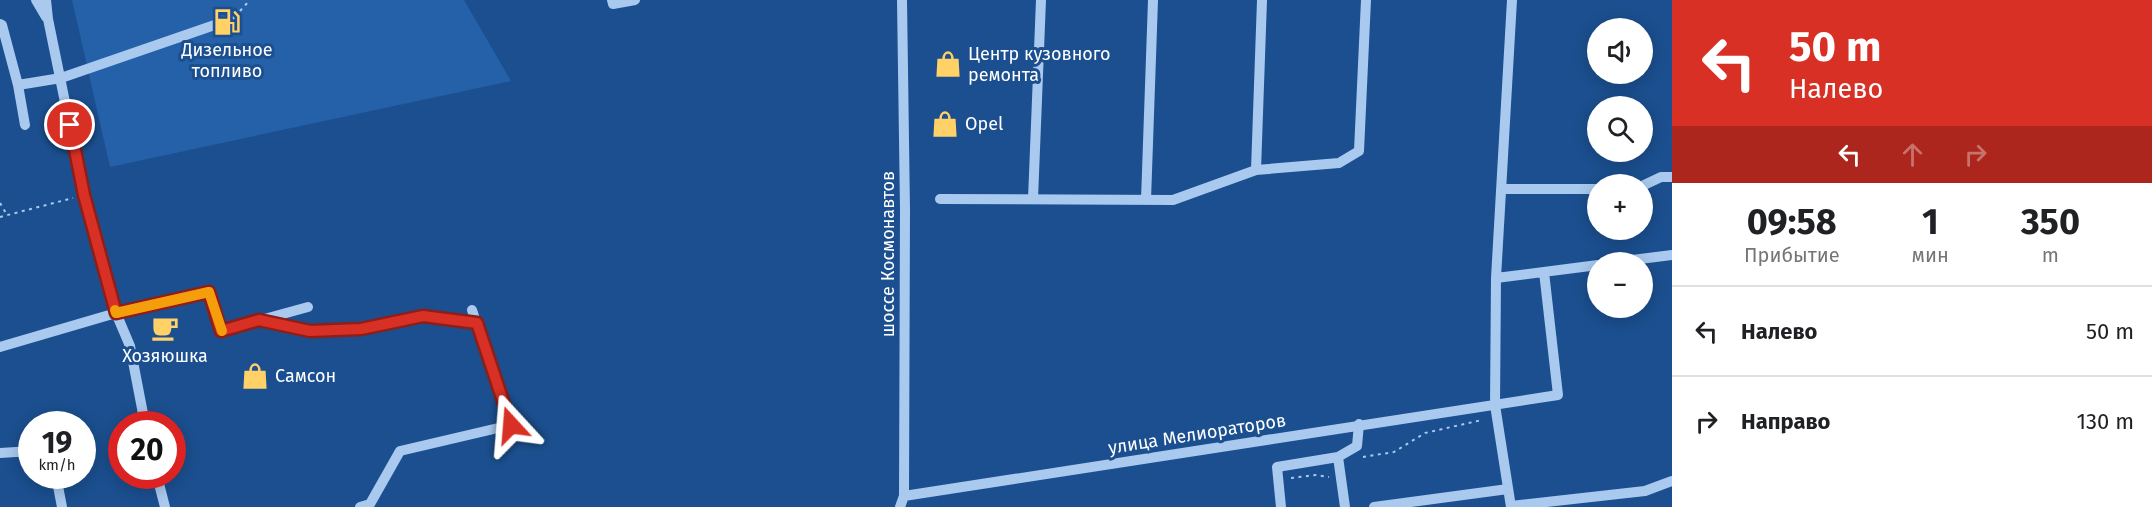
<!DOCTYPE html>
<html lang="ru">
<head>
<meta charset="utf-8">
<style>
	:root { --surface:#fff; --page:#f2f2f2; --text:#202124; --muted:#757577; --line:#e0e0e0 }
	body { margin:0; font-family:"Fira Sans",sans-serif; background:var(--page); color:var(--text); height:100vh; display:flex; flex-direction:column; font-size:22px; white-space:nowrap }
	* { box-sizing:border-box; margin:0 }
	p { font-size:20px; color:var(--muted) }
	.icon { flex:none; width:33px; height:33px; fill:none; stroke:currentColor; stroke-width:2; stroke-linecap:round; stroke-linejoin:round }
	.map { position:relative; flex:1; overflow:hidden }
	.panel { display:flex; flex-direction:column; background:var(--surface); width:480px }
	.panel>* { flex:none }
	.hud { background:#d93025; color:#fff; overflow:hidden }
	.fabs { position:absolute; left:1587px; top:18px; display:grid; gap:12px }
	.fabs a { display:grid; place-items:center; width:66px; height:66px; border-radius:50%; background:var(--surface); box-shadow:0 3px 15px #0003; font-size:30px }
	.speed { position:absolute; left:18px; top:411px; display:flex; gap:12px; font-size:30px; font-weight:700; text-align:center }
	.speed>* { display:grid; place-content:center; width:78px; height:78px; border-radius:50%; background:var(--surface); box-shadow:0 3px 15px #0003; line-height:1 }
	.speed small { font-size:15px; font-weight:400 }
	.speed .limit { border:9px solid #d22; background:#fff; color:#111 }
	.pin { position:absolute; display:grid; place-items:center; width:51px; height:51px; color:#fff; margin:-26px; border:3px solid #fff; border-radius:50%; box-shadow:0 2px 6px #0007 }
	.me { position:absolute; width:66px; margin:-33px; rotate:341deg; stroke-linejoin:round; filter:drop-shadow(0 0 4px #0008) }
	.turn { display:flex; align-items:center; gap:21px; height:126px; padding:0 18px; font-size:27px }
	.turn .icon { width:78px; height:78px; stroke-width:2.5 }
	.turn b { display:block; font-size:42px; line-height:51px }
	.lanes { display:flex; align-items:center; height:57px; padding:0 18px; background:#0003; justify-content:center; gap:30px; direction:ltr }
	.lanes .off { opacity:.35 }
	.eta { display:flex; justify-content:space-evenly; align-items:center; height:102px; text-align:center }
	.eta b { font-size:36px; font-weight:700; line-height:42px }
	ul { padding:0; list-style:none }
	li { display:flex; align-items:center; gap:18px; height:90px; padding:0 18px; border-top:2px solid var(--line) }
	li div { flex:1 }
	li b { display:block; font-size:22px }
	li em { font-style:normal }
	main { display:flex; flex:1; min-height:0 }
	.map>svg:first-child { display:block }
</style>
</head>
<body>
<main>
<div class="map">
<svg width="1672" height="507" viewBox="0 0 1672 507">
	<rect width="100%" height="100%" fill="#1b4f8f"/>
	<!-- garden -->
	<path fill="#2461a8" d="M72 0H464L511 81 110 167Z"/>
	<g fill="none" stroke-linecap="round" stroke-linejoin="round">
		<!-- path -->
		<path stroke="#a9c9ee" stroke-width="2" stroke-dasharray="3 4.5" stroke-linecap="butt" d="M240 11 250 0
			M0 203 7 215
			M0 217 73 198
			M1363 457 1394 452 1425 433 1482 420
			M1291 478 1316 475 1329 477"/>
		<!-- minor -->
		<path stroke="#a9c9ee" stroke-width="10" d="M36 0 46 17
			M46 0 48 19 84 195 116 313 130 346 145 424
			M612 0 613 4 635 0
			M0 24 2 25 18 85 25 125
			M18 85 61 78 232 19
			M1256 170 1262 0
			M1642 186 1661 177H1672
			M1501 189H1598
			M940 199 1173 200 1256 170 1339 163 1359 151 1366 0
			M1033 199 1041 0
			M1146 200 1153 0
			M1616 262 1672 255
			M1496 278 1598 265
			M262 321 310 331 361 329 423 316 477 323
			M0 347 116 313 209 292 221 331 308 307
			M0 453 32 451
			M1338 457 1357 446 1359 424
			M56 476 62 507
			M157 476 165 507
			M904 496 1558 395 1544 272
			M1511 506 1645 491 1672 481
			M360 507 370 504 400 451 511 425 472 310
			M900 507 904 496 905 210 902 0
			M1281 507 1277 467 1338 457 1345 507
			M1374 507 1508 489
			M1511 507 1495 405 1496 278 1512 0"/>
	</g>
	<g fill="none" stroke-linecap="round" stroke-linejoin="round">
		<defs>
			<path id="route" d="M70 125 84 195 116 313 209 292 221 331 259 320 310 331 361 329 423 316 477 323 511 425"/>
		</defs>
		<!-- route casing -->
		<use href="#route" stroke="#8d1f18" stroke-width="15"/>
		<!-- route -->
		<use href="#route" stroke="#d93025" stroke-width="10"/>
		<!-- slow -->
		<path stroke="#f59e0b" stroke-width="10" d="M115 310 116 313 209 292 222 331"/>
	</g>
	<!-- icons -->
	<defs>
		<symbol id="fuel-bare" viewBox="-9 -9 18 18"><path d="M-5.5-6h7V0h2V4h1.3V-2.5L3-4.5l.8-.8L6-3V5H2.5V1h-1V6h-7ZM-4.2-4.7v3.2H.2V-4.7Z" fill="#ffd166" stroke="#1b4f8f" stroke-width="2.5" paint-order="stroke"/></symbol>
		<symbol id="shop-bare" viewBox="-9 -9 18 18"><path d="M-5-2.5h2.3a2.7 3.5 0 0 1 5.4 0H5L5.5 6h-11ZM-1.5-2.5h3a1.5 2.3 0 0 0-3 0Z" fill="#ffd166" stroke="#1b4f8f" stroke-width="2.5" paint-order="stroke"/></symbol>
		<symbol id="cafe-bare" viewBox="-9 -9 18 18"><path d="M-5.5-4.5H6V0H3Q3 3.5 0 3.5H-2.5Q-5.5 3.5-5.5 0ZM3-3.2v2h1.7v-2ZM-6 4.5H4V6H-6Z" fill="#ffd166" stroke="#1b4f8f" stroke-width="2.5" paint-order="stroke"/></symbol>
	</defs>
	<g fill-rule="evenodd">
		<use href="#fuel-bare" x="208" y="3" width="38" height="38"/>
		<use href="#shop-bare" x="929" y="45" width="38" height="38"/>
		<use href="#shop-bare" x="926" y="105" width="38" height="38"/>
		<use href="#cafe-bare" x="146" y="309" width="38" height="38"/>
		<use href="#shop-bare" x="236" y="357" width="38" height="38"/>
	</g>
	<g text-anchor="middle" stroke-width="6" stroke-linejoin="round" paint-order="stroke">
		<!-- poi labels -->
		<g font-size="18" fill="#fff" stroke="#1b4f8f" text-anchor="start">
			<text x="227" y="56" text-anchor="middle">Дизельное<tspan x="227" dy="21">топливо</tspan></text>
			<text x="968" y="60">Центр кузовного<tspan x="968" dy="21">ремонта</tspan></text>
			<text x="965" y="130">Opel</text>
			<text x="165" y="362" text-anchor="middle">Хозяюшка</text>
			<text x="275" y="382">Самсон</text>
		</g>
		<!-- street labels -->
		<g font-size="18" fill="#fff" stroke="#1b4f8f">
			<text transform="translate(888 254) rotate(-90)" y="6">шоссе Космонавтов</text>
			<text transform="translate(1197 434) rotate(-9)" y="6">улица Мелиораторов</text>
		</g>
	</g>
</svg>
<div class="fabs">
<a><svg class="icon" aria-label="sound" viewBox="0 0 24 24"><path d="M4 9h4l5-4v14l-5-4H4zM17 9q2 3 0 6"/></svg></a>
<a><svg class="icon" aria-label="search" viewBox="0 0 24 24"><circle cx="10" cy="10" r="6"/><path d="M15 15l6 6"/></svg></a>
<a>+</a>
<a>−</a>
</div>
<div class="speed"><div>19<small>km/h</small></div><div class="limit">20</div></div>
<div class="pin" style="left:70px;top:125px;background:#d93025"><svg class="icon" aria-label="arrive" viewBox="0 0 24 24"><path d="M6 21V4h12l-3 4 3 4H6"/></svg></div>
<svg class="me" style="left:511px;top:425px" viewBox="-20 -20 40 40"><path d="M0-17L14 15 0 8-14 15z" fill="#d93025" stroke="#fff" stroke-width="4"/></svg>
</div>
<section class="panel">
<div class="hud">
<div class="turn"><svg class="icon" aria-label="left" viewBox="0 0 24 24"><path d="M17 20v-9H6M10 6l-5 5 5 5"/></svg><div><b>50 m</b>Налево</div></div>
<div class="lanes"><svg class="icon" aria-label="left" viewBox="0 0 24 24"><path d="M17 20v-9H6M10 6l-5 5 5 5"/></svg><svg class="icon off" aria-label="ahead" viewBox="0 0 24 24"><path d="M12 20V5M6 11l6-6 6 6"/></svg><svg class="icon off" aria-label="right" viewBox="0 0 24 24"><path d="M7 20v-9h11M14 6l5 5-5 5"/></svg></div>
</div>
<div class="eta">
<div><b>09:58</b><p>Прибытие</p></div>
<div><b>1</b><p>мин</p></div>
<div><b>350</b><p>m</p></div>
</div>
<ul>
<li><svg class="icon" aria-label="left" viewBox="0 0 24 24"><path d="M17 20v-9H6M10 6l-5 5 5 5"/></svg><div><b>Налево</b></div><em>50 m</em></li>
<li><svg class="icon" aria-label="right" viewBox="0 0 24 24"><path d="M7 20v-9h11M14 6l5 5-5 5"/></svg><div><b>Направо</b></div><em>130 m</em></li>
</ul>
</section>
</main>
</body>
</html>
